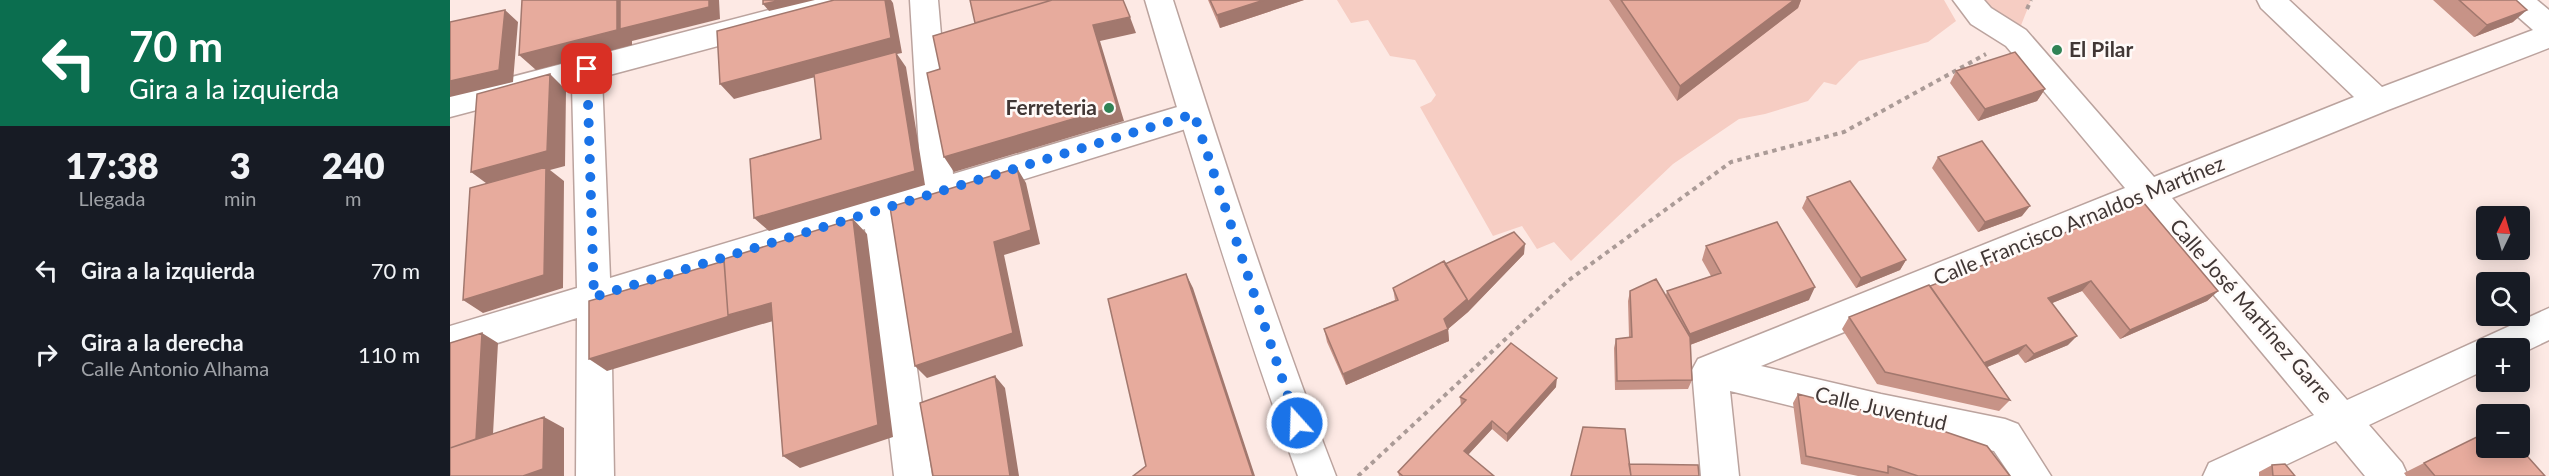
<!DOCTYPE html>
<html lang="es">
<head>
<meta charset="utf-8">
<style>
	:root { --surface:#171b24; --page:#242831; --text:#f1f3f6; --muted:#9ea1a6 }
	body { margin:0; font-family:Lato,sans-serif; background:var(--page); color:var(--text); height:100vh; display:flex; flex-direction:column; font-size:22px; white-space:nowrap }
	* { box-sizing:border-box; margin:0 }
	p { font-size:20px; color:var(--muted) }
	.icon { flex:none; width:33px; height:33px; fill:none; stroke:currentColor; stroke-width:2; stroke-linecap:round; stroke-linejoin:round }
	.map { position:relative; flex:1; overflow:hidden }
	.panel { display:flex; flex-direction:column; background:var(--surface); width:450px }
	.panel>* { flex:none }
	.guide { background:#0b6e4f; color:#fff; overflow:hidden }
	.needle { width:39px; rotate:5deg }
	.tools { position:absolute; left:2026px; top:206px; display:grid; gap:12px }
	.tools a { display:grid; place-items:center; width:54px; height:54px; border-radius:6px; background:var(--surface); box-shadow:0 3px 15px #0003; font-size:30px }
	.pin { position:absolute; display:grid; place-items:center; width:51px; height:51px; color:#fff; margin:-26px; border-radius:12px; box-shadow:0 3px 9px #0006 }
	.me { position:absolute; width:66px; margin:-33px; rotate:340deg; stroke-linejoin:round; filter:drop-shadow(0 0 4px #0008) }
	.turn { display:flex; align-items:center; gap:21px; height:126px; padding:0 30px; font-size:27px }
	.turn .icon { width:78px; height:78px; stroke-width:2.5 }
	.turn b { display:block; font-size:42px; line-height:51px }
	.eta { display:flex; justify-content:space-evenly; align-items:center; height:102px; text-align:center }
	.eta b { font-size:36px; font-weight:800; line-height:42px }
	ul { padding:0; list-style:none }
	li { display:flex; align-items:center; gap:18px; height:84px; padding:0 30px }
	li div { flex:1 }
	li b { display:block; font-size:22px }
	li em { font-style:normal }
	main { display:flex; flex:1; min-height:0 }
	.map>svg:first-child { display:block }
</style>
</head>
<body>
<main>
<section class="panel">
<div class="guide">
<div class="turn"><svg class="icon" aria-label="left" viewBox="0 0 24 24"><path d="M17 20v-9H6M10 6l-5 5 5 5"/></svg><div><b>70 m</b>Gira a la izquierda</div></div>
</div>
<div class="eta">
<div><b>17:38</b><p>Llegada</p></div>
<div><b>3</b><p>min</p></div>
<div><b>240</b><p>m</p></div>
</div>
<ul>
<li><svg class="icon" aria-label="left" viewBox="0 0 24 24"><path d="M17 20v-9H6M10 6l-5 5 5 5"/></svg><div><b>Gira a la izquierda</b></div><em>70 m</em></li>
<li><svg class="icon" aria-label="right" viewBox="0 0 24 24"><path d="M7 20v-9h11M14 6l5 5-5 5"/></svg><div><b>Gira a la derecha</b><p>Calle Antonio Alhama</p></div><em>110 m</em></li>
</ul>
</section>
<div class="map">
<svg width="2099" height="476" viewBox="0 0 2099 476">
	<rect width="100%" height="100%" fill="#fde9e4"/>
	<!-- green -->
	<path fill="#f6cdc3" d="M887 0H1494L1506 21 1478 42 1409 61 1386 85 1374 82 1358 101 1315 114 1289 119 1223 164 1121 261 1104 242 1087 249 1072 226 1043 236 970 107 981 102 986 95 965 60 940 56 918 20 901 23Z
		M1517 0H1581L1566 38Z"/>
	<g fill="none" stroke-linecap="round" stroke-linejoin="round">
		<defs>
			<path id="minor" d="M357 0H413L409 8 399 11 152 77 160 278 471 184 460 0H488L503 174 744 102 755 105 759 114 755 123 446 219 482 476H444L415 229 161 308 164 476H126L127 318 0 358V326L127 288 122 85 0 117V93Z
				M1503 0H1534L1541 8 1576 30 1704 177 1904 97 1811 8 1807 0H1839L1932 87 2083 30 2058 8 2054 0H2087L2099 10V48L1938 110 1722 198 1897 400 2099 308V340L2070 354V348H2037V369L1919 425 1952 463 1958 476H1915L1886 441 1812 476H1753L1759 463 1864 415 1693 210 1311 366 1431 394 1555 419 1568 424 1601 476H1561L1544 451 1431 428 1280 391 1289 476H1251L1242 370 1248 359 1675 188 1556 46 1521 24Z"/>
			<path id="tertiary" d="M695 0H723C774 160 825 319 886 476H848C791 319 742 160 695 0Z"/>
		</defs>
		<!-- minor casing -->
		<use href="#minor" stroke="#bba39e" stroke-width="3"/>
		<!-- tertiary casing -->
		<use href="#tertiary" stroke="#bba39e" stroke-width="3"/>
		<!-- path -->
		<path stroke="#ab9b97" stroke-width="4" stroke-dasharray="4.5 4.5" stroke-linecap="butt" d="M1577 9 1581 0
			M908 476 1119 280 1281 162 1394 132 1536 54"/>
		<!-- minor -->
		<use href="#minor" fill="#fff" fill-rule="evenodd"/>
		<!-- tertiary -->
		<use href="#tertiary" fill="#fff" fill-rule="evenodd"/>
	</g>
	<!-- wall -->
	<path fill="#c79387" d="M758 0H854L770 28Z
		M1159 0H1351L1348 8 1227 101Z
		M1983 0H2066L2063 22 2024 37Z
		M1506 71 1595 89 1587 101 1528 121 1500 83Z
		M1488 157 1572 216 1528 232 1482 168Z
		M1357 197 1456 260 1450 270 1406 288 1352 208Z
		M1693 202 1768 291 1757 301 1670 339 1632 291 1602 303 1618 345 1575 363 1568 354 1537 367 1560 400 1549 411 1427 384 1392 329 1399 317 1480 286Z
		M1256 246 1359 300 1240 345 1242 380 1238 389 1165 390 1164 348 1166 339 1179 337 1178 301 1180 291 1216 295 1217 291 1261 276 1252 260Z
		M1074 254 1018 312 998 329 999 341 896 385 877 342 874 329 945 300 943 288 995 264Z
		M1106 387 1057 442 1042 429 1018 455 1044 476H949L948 472 1011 406 1010 397Z
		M1348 394 1560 476H1408L1351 464 1343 403Z
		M1974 463 2095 476H1956L1954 473Z
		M1822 465 1845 476H1809V472Z"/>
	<!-- shaded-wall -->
	<path fill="#a2786e" d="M167 0H269L270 19 182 41V45L86 70 69 55Z
		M332 0H365L319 11 313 4Z
		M435 0H441L443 3 452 53 447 54 456 67 475 185 319 231 304 218 446 55 284 99 270 84Z
		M814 0H854L770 28 767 15Z
		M1344 0H1351L1348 8 1227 101 1230 86Z
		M55 10 68 22 63 82 0 97V81Z
		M2077 10 2063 22 2024 37 2037 25Z
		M680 17 686 33 650 41 674 121 504 172 494 157 643 25Z
		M100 74 116 90 115 166 100 170 114 181 113 288 33 313 13 300 40 186 21 172Z
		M1595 89 1587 101 1528 121 1535 109Z
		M567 168 576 183 590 244 554 255 573 346 477 378 465 366 544 242Z
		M1580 206 1572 216 1528 232 1535 222Z
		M403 219 417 234 443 437 350 468 333 456Z
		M1075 244 1074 254 1018 312 998 329 999 341 896 385 893 374 994 319Z
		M1456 260 1450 270 1406 288 1411 278Z
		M736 274 743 288 805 476H803Z
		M1641 281 1632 291 1590 308 1598 298Z
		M1365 287 1359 300 1237 346 1240 334Z
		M1768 291 1757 301 1670 339 1680 330Z
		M321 303 337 317 295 329 157 371 139 359 278 315Z
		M32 333 48 343 42 452 0 466Z
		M1627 336 1618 345 1575 363 1584 354Z
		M1576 345 1568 354 1523 373 1531 364Z
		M545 376 555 388 569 476H560Z
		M1107 378 1106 387 1057 442V434Z
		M94 417 114 428V476H73Z
		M1042 421V429L1014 459V451Z"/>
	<!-- building -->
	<path fill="#e7ab9d" stroke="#a2786e" stroke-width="1.5" d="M72 0H167V30L69 55Z
		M170 0H259V7L170 29Z
		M313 0H332L313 4Z
		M384 0H435L441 38 270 84 267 31Z
		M520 0H602L525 23Z
		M602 0H673L680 17 643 25 667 106 494 157 477 73 490 69 483 36Z
		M760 0H814L767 15Z
		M1171 0H1344L1230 86Z
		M2009 0H2066L2077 10 2037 25Z
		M55 10 49 70 0 81V22Z
		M446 52 465 171 304 218 300 159 371 139 364 74Z
		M1565 52 1595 89 1535 109 1506 71Z
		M100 74 97 151 21 172 27 94Z
		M1532 141 1580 206 1535 222 1488 157Z
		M96 167 94 275 13 300 20 188Z
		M567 168 581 230 544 242 563 333 465 366 440 207Z
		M1400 181 1456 260 1411 278 1357 197Z
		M1693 202 1768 291 1680 330 1641 281 1598 298 1627 336 1584 354 1576 345 1534 363 1480 286Z
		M403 219 428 425 333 456 321 303 278 315 274 259Z
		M1327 222 1365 287 1240 334 1217 291 1271 273 1256 246Z
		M1064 232 1075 244 1018 302 1017 299 995 264Z
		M274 261 278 315 280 316 139 359V301Z
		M994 261 1017 299 994 319 998 329 893 374 874 329 948 300 943 288Z
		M736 274 803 476H683L696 466 658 299Z
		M1206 279 1240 337 1242 380 1167 381 1166 339 1182 337 1180 291Z
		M1479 285 1560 400 1435 372 1399 317Z
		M32 333 26 439 0 448V343Z
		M1061 343 1107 378 1057 434 1042 421 1014 451 1044 476H953L948 472 1016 400 1010 397Z
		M545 376 560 476H483L470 403Z
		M1348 394 1490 430 1537 446 1560 476H1468L1438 466V473L1356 456Z
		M94 417 93 469 73 476H0V448Z
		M1133 427 1175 429 1181 476H1121Z
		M2037 432V447H2069L2095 476H1985L1974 463Z
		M1179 464 1248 465 1249 476H1181Z
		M1835 464 1845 476H1823L1822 465Z"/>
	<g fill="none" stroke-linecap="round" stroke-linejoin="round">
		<!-- route -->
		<path stroke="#1a73e8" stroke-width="10" stroke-dasharray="0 18" d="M137 69 144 297 744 114 847 423"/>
	</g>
	<!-- markers -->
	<g fill="#318355" stroke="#fffaf8" stroke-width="2">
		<circle cx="1607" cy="50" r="6"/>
		<circle cx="659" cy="108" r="6"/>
	</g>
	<g text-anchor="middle" stroke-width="5" stroke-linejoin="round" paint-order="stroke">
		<!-- poi labels -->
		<g font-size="21" font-weight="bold" fill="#413735" stroke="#fffaf8" text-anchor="start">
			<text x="1619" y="57">El Pilar</text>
			<text x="647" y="115" text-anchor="end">Ferreteria</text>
		</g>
		<!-- street labels -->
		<g font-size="21" fill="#413735" stroke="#fffaf8">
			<text transform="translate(1629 221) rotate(-22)" y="7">Calle Francisco Arnaldos Martínez</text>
			<text transform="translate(1801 311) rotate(49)" y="7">Calle José Martínez Garre</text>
			<text transform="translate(1431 409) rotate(13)" y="7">Calle Juventud</text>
		</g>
	</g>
</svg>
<div class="tools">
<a><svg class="needle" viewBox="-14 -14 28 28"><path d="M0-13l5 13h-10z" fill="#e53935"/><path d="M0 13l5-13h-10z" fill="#9ea1a6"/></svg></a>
<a><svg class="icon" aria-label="search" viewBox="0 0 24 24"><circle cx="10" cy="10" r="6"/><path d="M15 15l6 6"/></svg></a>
<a>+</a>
<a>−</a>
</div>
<div class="pin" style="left:137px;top:69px;background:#d93025"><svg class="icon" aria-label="arrive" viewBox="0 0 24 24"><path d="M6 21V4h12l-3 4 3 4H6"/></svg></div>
<svg class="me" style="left:847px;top:423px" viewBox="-20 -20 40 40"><circle r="17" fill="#1a73e8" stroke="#fff" stroke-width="3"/><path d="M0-11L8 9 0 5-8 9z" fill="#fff"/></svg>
</div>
</main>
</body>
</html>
